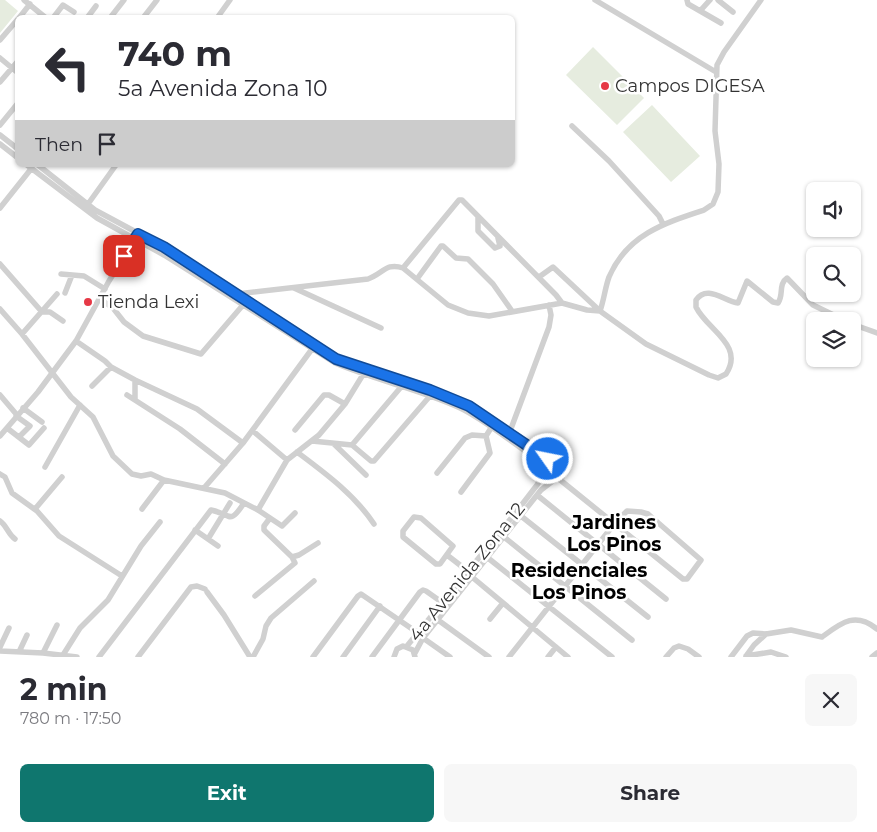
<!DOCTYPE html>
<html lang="en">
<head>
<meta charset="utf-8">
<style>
	:root { --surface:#fff; --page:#f7f7f7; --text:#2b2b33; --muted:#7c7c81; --accent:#0f766e }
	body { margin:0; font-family:Montserrat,sans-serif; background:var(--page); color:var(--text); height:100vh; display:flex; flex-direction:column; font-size:19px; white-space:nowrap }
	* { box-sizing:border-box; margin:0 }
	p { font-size:16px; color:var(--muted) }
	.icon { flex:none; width:28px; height:28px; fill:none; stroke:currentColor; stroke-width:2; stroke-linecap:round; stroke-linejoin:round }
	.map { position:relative; height:657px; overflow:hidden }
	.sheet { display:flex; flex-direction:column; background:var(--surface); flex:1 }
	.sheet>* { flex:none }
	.guide { position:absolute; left:15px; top:15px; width:500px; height:152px; border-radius:8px; box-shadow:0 1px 4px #0004; background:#fff; color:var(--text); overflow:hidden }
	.buttons { position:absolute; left:806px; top:182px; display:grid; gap:10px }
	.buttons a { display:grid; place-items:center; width:55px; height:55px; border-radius:8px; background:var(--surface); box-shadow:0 1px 4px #0004; font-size:25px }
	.pin { position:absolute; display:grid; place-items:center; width:42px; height:42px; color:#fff; margin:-21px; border-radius:10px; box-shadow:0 2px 8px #0006 }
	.me { position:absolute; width:55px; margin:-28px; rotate:303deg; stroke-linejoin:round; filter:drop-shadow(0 0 4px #0008) }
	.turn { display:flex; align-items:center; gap:18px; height:105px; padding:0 20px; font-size:22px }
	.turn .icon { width:65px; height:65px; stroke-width:2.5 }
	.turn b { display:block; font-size:35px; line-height:42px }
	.then { display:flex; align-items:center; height:48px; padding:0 20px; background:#0003; gap:10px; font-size:19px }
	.round { display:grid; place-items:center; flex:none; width:52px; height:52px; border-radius:8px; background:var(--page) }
	.overview { display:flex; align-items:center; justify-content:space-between; height:85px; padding:0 20px }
	h1 { font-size:30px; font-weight:700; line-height:38px }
	.primary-button { display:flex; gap:10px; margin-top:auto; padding:10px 20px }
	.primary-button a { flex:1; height:58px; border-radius:8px; background:var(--accent); color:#fff; font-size:20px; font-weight:700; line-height:58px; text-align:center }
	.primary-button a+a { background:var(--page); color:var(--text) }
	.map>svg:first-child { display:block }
</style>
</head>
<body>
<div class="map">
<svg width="877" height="657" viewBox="0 0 877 657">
	<rect width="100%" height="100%" fill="#fff"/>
	<!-- green -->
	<path fill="#e6ecdf" d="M0 0H5L18 11 0 33Z
		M593 47 644 98 617 125 566 75Z
		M652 105 700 156 671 182 623 132Z"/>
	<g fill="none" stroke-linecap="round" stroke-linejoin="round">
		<!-- minor -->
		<path stroke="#d0d0d0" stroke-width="5.5" d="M24 0 46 18
			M595 0 716 72
			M687 0 688 4 721 23
			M718 0 733 12
			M700 11 710 0
			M19 18 30 4
			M53 18 63 5 74 12
			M87 18 96 6
			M110 18 124 0
			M143 18 157 0
			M217 18 230 0
			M0 40 18 19
			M0 58 18 73
			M0 82 18 61
			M0 125 18 103
			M572 126 609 161 659 216 663 224
			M0 135 18 149
			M0 144 18 158
			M27 165 97 218 164 255 335 363C375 380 418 389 458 407 484 419 511 442 535 458 545 467 544 488 562 477L566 468 561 459 554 457 545 461 543 468
			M38 165 95 210 164 247 336 359 430 390 469 406 534 451 551 458
			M88 204 116 165
			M0 208 31 169
			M478 217V231L495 248 500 246 498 238
			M0 264 42 312H50L63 321
			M403 268 459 200H462L556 295 562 303
			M61 274 84 276 105 289
			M539 277 553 267 600 311 646 344 709 375 718 378 726 374C745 345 707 330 696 307V300C707 284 724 301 738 303L747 281 773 302 778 303C784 295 778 284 787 278L813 305 846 321
			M417 279 441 246H443L456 258 468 259 493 284 512 311
			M294 288 381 328
			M65 293 72 275
			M237 294 368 279C383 274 386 262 403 268L448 305 468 313 489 316 562 303 587 310 600 311
			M100 299 113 308 124 322 143 336 201 354 243 305
			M0 309 22 334 71 397 93 417 113 456 132 474 141 476 151 474 164 480 225 493 258 510 282 526 295 513
			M600 311C604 300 605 288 609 277 627 235 664 223 704 210L713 204 718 192 719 164 715 131 717 65 724 52 761 0
			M852 324 877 333
			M22 334 57 294
			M76 341 105 361 111 367 135 380 197 409 243 443
			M92 386 111 367
			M0 395 17 415
			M127 395 180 429 225 464
			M135 400V380
			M23 408 42 422
			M16 416 30 426 19 437
			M7 428 29 445 44 428
			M295 430 324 395H329L345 404
			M253 431 287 460
			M509 434 549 327 551 315 549 305
			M0 436 38 392 76 341 109 281 137 236
			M312 441 352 445 371 461H374L430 396
			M334 444 366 475
			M352 445 401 387
			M297 452C325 473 354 494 374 524
			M45 467 80 405
			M437 473 465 438 472 435 486 436 491 428
			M0 474 5 477 12 493 37 511 59 536 122 576
			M204 488 243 443 312 349
			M461 492 490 453 486 436
			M537 495 666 599
			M35 509 62 477
			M142 509 164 480
			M258 510 287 460 319 435 345 404 364 373
			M521 516 648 617
			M414 517 421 518 453 546 440 564H436L403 537V531Z
			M0 521C7 526 8 534 15 539
			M195 530 218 546
			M504 537 632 640
			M208 539 230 503
			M447 555 469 572
			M292 557 299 555 318 543
			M488 558 612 657
			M472 577 568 657
			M207 592 224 615 250 657
			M255 596 295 563 292 557 264 530V526L270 518
			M490 619 503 603
			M438 620 489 657
			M423 638 450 657
			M407 646 517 511 537 485 544 473
			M0 647 9 628
			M0 651 43 653 77 657
			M19 652 27 635
			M43 653 57 625
			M415 653 423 638 541 490 554 480
			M63 655 80 628 108 600 141 546 160 522
			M746 656 771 652 786 657
			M746 656 754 645 766 634
			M99 657 211 510C231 514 229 526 244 503
			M138 657 191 587 197 586 205 589
			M253 657 263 639 266 626 271 618 314 581
			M313 657 358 596 361 594 418 633
			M343 657 380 606
			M372 657 420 592 423 590 426 591 443 603
			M394 657 397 649 403 646 413 650 415 657
			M509 657 615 523 627 511 641 512 648 514 701 560 687 579H683L559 479
			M548 657 556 647
			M666 657 674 648 679 646 688 649 699 657
			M731 657 747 636 753 633 766 634 791 630 822 637C841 623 855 611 877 629
			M872 657 877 653"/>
	</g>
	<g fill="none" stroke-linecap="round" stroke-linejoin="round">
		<defs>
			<path id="route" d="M124 256 138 234 164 247 336 359 430 390 469 406 534 450 551 458 548 459"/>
		</defs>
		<!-- route casing -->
		<use href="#route" stroke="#114b97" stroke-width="12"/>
		<!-- route -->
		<use href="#route" stroke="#1a73e8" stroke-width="9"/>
	</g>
	<!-- markers -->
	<g fill="#e63946" stroke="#fff" stroke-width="2">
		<circle cx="605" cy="86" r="5"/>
		<circle cx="88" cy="302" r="5"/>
	</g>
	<g text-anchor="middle" stroke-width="5" stroke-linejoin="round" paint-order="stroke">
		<!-- poi labels -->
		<g font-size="18" fill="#333" stroke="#fff" text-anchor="start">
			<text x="615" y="92">Campos DIGESA</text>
			<text x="98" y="308">Tienda Lexi</text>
		</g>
		<!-- street labels -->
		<g font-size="18" fill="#333" stroke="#fff">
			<text transform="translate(467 572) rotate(-51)" y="6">4a Avenida Zona 12</text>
		</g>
		<!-- neighbourhood labels -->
		<g font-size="19" font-weight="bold" fill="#000" stroke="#fff">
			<text x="614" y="529">Jardines<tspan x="614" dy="22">Los Pinos</tspan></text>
			<text x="579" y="577">Residenciales<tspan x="579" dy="22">Los Pinos</tspan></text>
		</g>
	</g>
</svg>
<div class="buttons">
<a><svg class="icon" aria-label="sound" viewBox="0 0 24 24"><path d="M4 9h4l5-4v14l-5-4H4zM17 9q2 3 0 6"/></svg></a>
<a><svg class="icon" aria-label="search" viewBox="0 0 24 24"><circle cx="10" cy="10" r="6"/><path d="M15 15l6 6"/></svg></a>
<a><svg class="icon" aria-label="layers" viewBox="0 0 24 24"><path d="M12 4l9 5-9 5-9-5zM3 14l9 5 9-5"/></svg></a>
</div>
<div class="pin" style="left:124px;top:256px;background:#d93025"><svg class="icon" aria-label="arrive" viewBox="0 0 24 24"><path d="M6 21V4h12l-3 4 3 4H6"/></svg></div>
<svg class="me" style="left:548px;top:459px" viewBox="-20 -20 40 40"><circle r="17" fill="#1a73e8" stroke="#fff" stroke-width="3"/><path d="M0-11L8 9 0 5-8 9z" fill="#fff"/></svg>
<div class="guide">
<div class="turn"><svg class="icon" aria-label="left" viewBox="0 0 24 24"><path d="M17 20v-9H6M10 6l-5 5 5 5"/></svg><div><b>740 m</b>5a Avenida Zona 10</div></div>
<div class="then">Then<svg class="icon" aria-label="arrive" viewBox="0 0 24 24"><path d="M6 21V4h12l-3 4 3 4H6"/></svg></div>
</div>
</div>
<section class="sheet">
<div class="overview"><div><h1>2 min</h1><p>780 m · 17:50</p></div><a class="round"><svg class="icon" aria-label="close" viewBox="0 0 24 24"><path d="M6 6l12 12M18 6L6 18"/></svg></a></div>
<div class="primary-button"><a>Exit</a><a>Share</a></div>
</section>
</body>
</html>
